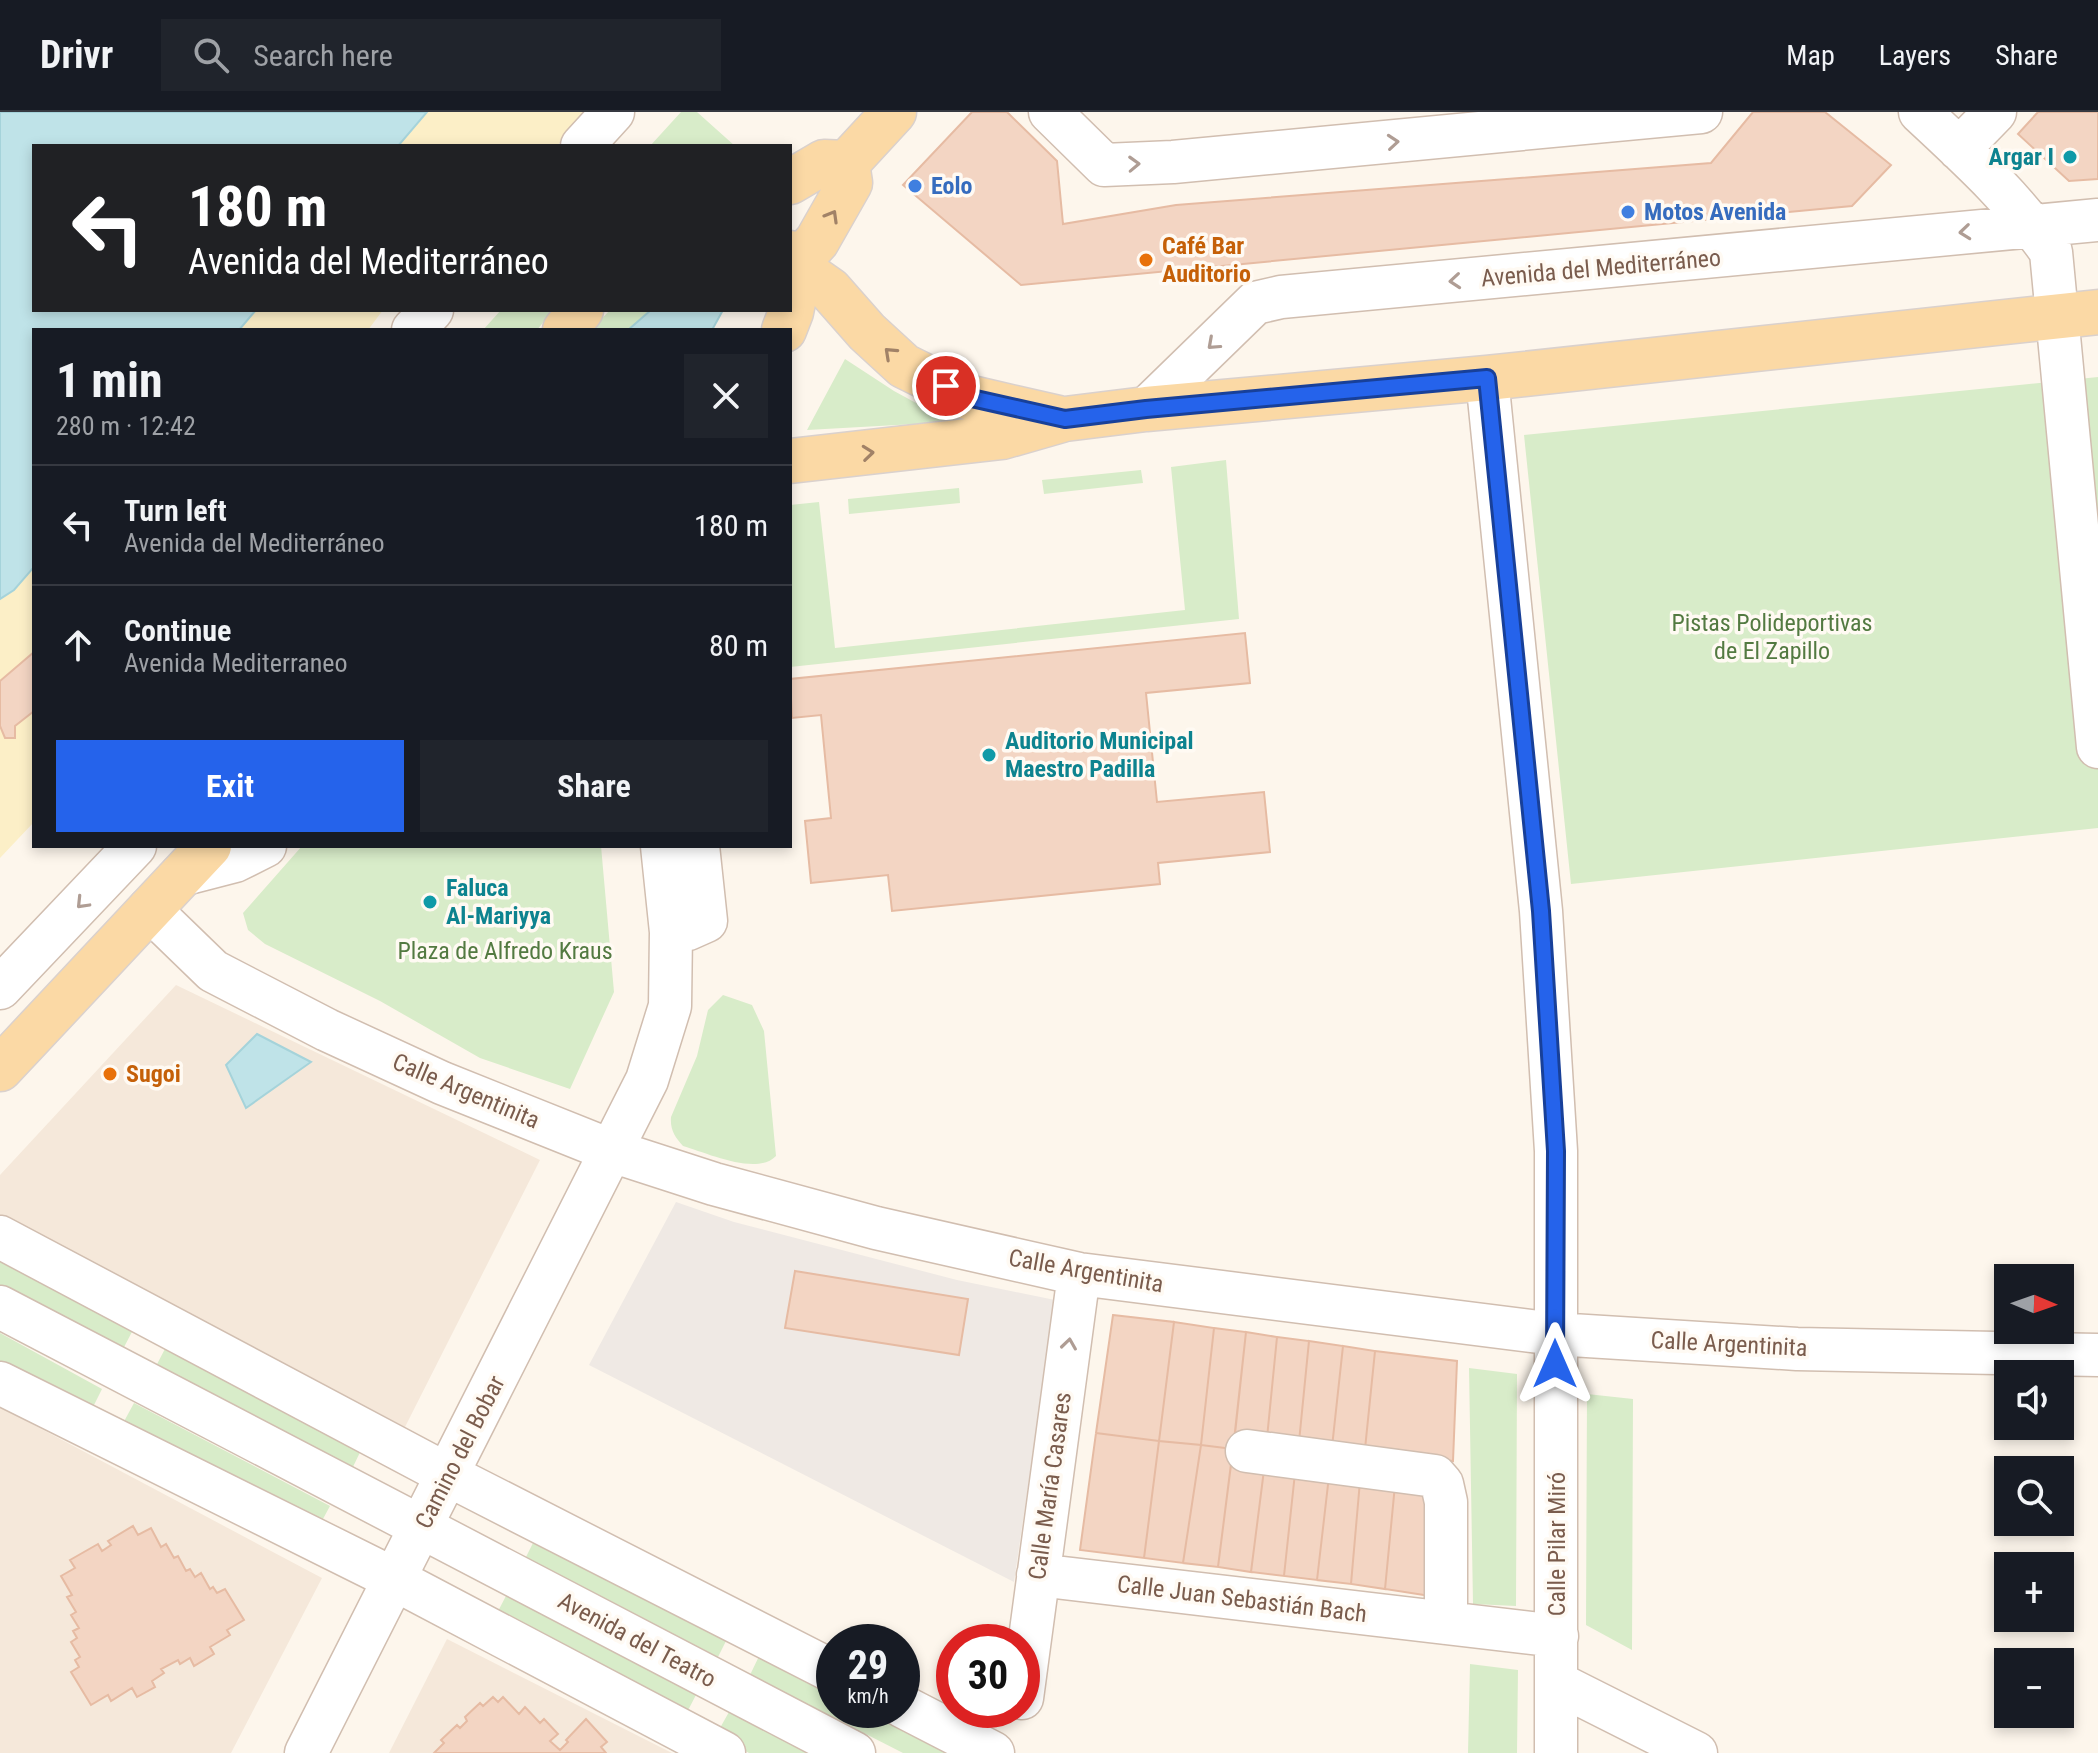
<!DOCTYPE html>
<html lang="en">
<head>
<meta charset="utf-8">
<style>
	:root { --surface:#171b24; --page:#20242c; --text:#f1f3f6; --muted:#9ea1a6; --line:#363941; --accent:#2563eb }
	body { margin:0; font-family:"Roboto Condensed",sans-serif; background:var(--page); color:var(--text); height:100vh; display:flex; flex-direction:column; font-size:30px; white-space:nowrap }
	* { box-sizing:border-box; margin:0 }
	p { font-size:26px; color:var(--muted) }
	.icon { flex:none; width:44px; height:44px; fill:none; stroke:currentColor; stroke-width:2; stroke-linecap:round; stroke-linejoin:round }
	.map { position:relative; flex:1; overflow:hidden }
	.drawer { position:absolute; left:32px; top:216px; width:760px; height:520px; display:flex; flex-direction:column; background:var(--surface); border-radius:0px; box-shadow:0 4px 12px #0003 }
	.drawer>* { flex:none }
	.hud { position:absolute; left:32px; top:32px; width:760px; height:168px; border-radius:0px; box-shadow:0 4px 12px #0003; background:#202124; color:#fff; overflow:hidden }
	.needle { width:52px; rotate:92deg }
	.controls { position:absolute; left:1994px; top:1152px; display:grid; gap:16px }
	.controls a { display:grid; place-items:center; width:80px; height:80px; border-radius:0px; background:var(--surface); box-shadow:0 4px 12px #0003; font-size:40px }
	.speed { position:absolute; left:816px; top:1512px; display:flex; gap:16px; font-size:40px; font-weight:700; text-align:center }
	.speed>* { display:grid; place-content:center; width:104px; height:104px; border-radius:50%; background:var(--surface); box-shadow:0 4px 12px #0003; line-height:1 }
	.speed small { font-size:20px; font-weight:400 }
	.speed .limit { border:12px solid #d22; background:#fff; color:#111 }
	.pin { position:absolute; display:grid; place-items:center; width:68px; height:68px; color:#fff; margin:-34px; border:4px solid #fff; border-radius:50%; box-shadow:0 2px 8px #0007 }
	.me { position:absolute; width:88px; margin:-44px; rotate:0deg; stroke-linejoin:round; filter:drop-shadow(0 0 6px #0008) }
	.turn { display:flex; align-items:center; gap:28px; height:168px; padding:0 24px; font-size:36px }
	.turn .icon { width:104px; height:104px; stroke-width:2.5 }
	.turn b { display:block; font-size:56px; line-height:68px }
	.round { display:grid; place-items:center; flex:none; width:84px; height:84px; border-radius:0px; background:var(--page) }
	.head { display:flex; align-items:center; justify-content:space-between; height:136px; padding:0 24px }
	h1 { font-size:48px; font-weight:700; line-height:60px }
	.primary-button { display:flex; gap:16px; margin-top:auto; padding:16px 24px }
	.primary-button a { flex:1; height:92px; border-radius:0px; background:var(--accent); color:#fff; font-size:32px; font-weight:700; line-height:92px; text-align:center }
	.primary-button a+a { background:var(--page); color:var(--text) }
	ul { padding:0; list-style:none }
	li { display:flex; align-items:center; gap:24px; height:120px; padding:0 24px; border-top:2px solid var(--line) }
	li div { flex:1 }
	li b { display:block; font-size:30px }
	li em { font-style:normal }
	header { display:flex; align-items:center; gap:48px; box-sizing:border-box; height:112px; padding:0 40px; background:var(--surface); border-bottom:2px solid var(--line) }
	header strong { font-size:38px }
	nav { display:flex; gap:44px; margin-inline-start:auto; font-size:28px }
	.search { width:560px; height:72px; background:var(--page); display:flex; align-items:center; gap:20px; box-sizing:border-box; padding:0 28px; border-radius:0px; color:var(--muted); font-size:30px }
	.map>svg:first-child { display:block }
</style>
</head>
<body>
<header>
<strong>Drivr</strong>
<div class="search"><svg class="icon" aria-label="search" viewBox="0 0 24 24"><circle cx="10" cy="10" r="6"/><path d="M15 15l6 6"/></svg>Search here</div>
<nav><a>Map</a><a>Layers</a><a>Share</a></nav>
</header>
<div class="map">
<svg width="2098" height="1641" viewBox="0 0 2098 1641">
	<rect width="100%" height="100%" fill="#fdf6ec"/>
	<!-- residential -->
	<path fill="#f5e8da" d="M176 873 540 1048 405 1315 0 1104V1063Z
		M0 1295 322 1466 231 1641H0Z
		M447 1527 672 1641H389Z"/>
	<!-- industrial -->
	<path fill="#efe9e4" d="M676 1090 734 1110 957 1168 1055 1188 1014 1470 589 1253Z"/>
	<!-- green -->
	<path fill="#d8ecc9" d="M681 0H697L735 34H650Z
		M501 198H553L537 218H483Z
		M610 198H651L628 218H591Z
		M845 247 894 279 951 310 807 318Z
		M2098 265V716L1571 772 1524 323Z
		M1226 348 1239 507 790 555V393L819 390 835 536 1185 498 1171 355Z
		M1141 358 1143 371 1044 382 1042 368Z
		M959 376 960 391 849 402 848 387Z
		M302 734H601L614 880 570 977 480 946 380 889 265 832 248 818 243 801Z
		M723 883 752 893 764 919 776 1044C757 1064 707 1041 683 1034 675 1025 670 1018 671 1005L697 944 708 898Z
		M0 1143 134 1216 122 1239 0 1173Z
		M0 1221 102 1277 91 1299 0 1251Z
		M168 1231 364 1332 351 1359 154 1258Z
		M1469 1256 1517 1262 1516 1494 1473 1492Z
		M1587 1282 1633 1287 1632 1538 1586 1513Z
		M134 1291 330 1394 317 1418 121 1315Z
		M537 1423 730 1521 718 1545 525 1447Z
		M508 1480 697 1581 683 1608 494 1507Z
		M762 1538 834 1575V1598H878L955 1638 954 1641H903L750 1563Z
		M1470 1552 1518 1558 1517 1641H1468Z
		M729 1600 812 1641H749L716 1623Z"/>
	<!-- sand -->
	<path fill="#fcefc7" d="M427 0H587L557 34H398Z
		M256 198H383L368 218H239Z
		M34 455V710L0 746V487L14 478Z"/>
	<!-- water -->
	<path fill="#bfe3e8" stroke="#a5d3da" stroke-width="2" d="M0 0H427L398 34H34V198H256L239 218H34V455L14 478 0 487Z
		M651 198H723L712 218H628Z
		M257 922 311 950 246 996 226 953Z"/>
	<!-- building -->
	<path fill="#f3d5c3" stroke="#e6bba3" stroke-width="2" d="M972 0H1007L1057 49 1063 112 1176 93 1711 51 1753 0H1825L1891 53 1852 94 1021 173 903 73Z
		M2038 0H2098V67L2069 69 2018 22Z
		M1245 521 1250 571 1146 581 1157 690 1264 680 1270 740 1158 751 1160 772 892 799 888 763 811 771 805 709 831 706 821 603 792 606 790 567Z
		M34 540V599L15 614V626H5L0 614V569Z
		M795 1159 968 1187 959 1243 785 1216Z
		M1113 1203 1174 1210 1159 1329 1096 1321Z
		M1174 1210 1214 1216 1201 1333 1159 1329Z
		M1214 1216 1246 1220 1233 1337 1201 1333Z
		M1246 1220 1277 1225 1267 1326 1235 1322Z
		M1277 1225 1309 1229 1299 1330 1267 1326Z
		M1309 1229 1343 1234 1332 1335 1299 1330Z
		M1343 1234 1375 1239 1365 1337 1332 1335Z
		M1375 1239 1457 1249 1453 1349 1365 1337Z
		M1096 1321 1159 1329 1144 1446 1080 1438Z
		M1159 1329 1201 1333 1183 1451 1144 1446Z
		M1201 1333 1233 1337 1218 1455 1183 1451Z
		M1231 1352 1264 1358 1251 1460 1218 1455Z
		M1264 1358 1295 1361 1284 1464 1251 1460Z
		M1295 1361 1329 1364 1317 1468 1284 1464Z
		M1329 1364 1360 1369 1351 1472 1317 1468Z
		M1360 1369 1395 1373 1385 1477 1351 1472Z
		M1395 1373 1433 1378 1437 1485 1385 1477Z
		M133 1414 138 1423 151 1416 161 1435 166 1432 174 1446 178 1444 186 1459 190 1457 195 1465 201 1461 210 1477 213 1475 217 1481 225 1477 244 1508 227 1518 230 1523 210 1535 214 1542 194 1554 190 1546 180 1552 178 1548 161 1557 164 1561 152 1569 155 1575 137 1585 132 1576 111 1589 108 1583 91 1593 71 1560 79 1555 75 1548 80 1545 71 1530 77 1526 73 1519 79 1516 71 1503 76 1500 67 1485 72 1483 61 1464 75 1456 70 1448 98 1432 102 1439 111 1433 108 1429Z
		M493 1585 498 1590 503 1585 519 1602 525 1595 540 1611 544 1607 558 1622 550 1629 560 1638 568 1630 566 1628 586 1607 607 1630 601 1635 606 1641H434L444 1631 441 1628 457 1613 460 1616 467 1609 465 1605 480 1591 483 1594Z"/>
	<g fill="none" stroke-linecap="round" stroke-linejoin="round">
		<defs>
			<path id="minor" d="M1050 0 1104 53 1173 50 1701 0
				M1920 0C1967 44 2015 87 2051 140L2098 635
				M582 34 613 0
				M1959 37 1995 0
				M413 218 432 198
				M1487 266 1541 799 1556 1039V1641
				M1146 297 1255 191 1281 185 2098 108
				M181 763 235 749 265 734
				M149 797 213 859 327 918 442 971 612 1039 714 1072 876 1116 1079 1162 1555 1222 1797 1237 2098 1243
				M671 820 688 817 706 809 698 734
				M0 876 135 734
				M0 1125 448 1363 834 1560
				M0 1195 854 1641
				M0 1271 394 1467 724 1641
				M1247 1339 1435 1364 1442 1372 1446 1390V1511
				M1038 1463 1557 1524
				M1557 1571 1696 1641
				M1022 1586 1079 1162
				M902 1594 993 1641
				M306 1641 647 968 670 894 671 820 662 734"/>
			<path id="major" d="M790 70 824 50 847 51
				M798 150 817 129 850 71 847 51 894 0
				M800 157 830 178 867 220 904 254 967 285 1058 306
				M565 218 581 198
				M784 218 791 200 800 157 798 150 790 141
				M790 349 1002 325 1065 307 1146 297 1487 266 2098 200
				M0 957 209 734"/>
		</defs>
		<!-- minor casing -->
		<use href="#minor" stroke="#d1beb0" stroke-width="45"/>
		<!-- major casing -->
		<use href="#major" stroke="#dad1cd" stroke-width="47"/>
		<!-- minor -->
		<use href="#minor" stroke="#fff" stroke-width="42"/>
		<!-- major -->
		<use href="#major" stroke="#fbd9a5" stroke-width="44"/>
	</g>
	<!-- one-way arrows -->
	<defs><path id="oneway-chevron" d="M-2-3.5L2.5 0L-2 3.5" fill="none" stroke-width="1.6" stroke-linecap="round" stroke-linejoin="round" transform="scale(2)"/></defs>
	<g stroke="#af9d94">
		<use href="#oneway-chevron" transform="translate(1393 30) rotate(-5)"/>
		<use href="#oneway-chevron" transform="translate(1134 52) rotate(-2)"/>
		<use href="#oneway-chevron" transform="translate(1965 120) rotate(174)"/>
		<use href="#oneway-chevron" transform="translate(1455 169) rotate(175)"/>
		<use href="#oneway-chevron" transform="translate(1213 232) rotate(138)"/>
		<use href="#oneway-chevron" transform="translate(82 791) rotate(134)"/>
		<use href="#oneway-chevron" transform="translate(1069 1232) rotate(-82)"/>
	</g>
	<g stroke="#a18267">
		<use href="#oneway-chevron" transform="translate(832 104) rotate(-60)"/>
		<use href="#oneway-chevron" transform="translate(890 241) rotate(-137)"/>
		<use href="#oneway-chevron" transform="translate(868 341) rotate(-6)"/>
	</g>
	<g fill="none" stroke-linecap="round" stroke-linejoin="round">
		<defs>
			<path id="route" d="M946 274 967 285 1065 307 1146 297 1487 266 1541 799 1556 1039 1555 1252"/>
		</defs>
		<!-- route casing -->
		<use href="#route" stroke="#184099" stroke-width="20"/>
		<!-- route -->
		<use href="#route" stroke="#2563eb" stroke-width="14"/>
	</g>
	<!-- markers -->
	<g fill="#0f9aa8" stroke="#fffaf3" stroke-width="3">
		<circle cx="2070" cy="45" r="8"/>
		<circle cx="989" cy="643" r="8"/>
		<circle cx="430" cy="790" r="8"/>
	</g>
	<g fill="#3f7fe0" stroke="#fffaf3" stroke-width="3">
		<circle cx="915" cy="74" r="8"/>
		<circle cx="1628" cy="100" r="8"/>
	</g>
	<g fill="#e8710a" stroke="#fffaf3" stroke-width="3">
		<circle cx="1146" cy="148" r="8"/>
		<circle cx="110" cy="962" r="8"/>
	</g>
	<g text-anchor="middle" stroke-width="7" stroke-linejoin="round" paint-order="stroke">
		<!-- culture labels -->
		<g font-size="24" font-weight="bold" fill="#0d838f" stroke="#fffaf3" text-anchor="start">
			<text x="2054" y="53" text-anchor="end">Argar I</text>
			<text x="1005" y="637">Auditorio Municipal<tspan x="1005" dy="28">Maestro Padilla</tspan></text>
			<text x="446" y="784">Faluca<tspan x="446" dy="28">Al-Mariyya</tspan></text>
		</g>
		<!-- shop labels -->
		<g font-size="24" font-weight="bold" fill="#366cbe" stroke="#fffaf3" text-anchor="start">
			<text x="931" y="82">Eolo</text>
			<text x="1644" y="108">Motos Avenida</text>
		</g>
		<!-- food labels -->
		<g font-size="24" font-weight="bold" fill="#c56008" stroke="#fffaf3" text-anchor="start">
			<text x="1162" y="142">Café Bar<tspan x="1162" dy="28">Auditorio</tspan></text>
			<text x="126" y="970">Sugoi</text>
		</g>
		<!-- street labels -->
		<g font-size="24" fill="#7a5c4d" stroke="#fffaf3">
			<text transform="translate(1601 156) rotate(-5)" y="8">Avenida del Mediterráneo</text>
			<text transform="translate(466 979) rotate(23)" y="8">Calle Argentinita</text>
			<text transform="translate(1086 1159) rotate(10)" y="8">Calle Argentinita</text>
			<text transform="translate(1729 1232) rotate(3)" y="8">Calle Argentinita</text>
			<text transform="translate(460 1340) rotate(-63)" y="8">Camino del Bobar</text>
			<text transform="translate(1050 1374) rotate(-82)" y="8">Calle María Casares</text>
			<text transform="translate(1557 1432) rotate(-90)" y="8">Calle Pilar Miró</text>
			<text transform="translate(1242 1487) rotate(7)" y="8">Calle Juan Sebastián Bach</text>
			<text transform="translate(637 1528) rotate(28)" y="8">Avenida del Teatro</text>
		</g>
		<!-- park labels -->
		<g font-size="24" fill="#537a41" stroke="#fffaf3">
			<text x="1772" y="519">Pistas Polideportivas<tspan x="1772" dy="28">de El Zapillo</tspan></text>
			<text x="505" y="847">Plaza de Alfredo Kraus</text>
		</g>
	</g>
</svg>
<div class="controls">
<a><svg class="needle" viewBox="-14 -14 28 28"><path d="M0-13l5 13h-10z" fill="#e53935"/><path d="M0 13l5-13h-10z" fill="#9ea1a6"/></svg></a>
<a><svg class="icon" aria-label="sound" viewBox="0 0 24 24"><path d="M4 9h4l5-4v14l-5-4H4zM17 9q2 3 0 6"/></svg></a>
<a><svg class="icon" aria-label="search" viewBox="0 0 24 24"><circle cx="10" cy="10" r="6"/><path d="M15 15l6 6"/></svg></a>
<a>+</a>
<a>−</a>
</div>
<div class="speed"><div>29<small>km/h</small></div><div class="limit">30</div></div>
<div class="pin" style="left:946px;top:274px;background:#d93025"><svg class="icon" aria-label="arrive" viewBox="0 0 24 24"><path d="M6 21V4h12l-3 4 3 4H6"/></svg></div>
<svg class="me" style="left:1555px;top:1252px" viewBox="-20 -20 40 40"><path d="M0-17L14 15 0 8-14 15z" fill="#2563eb" stroke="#fff" stroke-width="4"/></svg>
<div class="hud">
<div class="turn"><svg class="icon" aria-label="left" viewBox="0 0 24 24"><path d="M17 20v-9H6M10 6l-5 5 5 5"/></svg><div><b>180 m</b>Avenida del Mediterráneo</div></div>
</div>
<section class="drawer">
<div class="head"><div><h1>1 min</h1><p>280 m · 12:42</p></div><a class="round"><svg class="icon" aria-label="close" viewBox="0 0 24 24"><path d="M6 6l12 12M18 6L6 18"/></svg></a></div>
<ul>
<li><svg class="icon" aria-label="left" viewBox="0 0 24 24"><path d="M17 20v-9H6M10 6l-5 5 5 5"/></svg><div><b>Turn left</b><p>Avenida del Mediterráneo</p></div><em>180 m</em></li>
<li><svg class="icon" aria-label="ahead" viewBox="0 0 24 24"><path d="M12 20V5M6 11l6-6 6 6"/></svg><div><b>Continue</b><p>Avenida Mediterraneo</p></div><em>80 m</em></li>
</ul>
<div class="primary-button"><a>Exit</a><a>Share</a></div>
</section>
</div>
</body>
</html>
